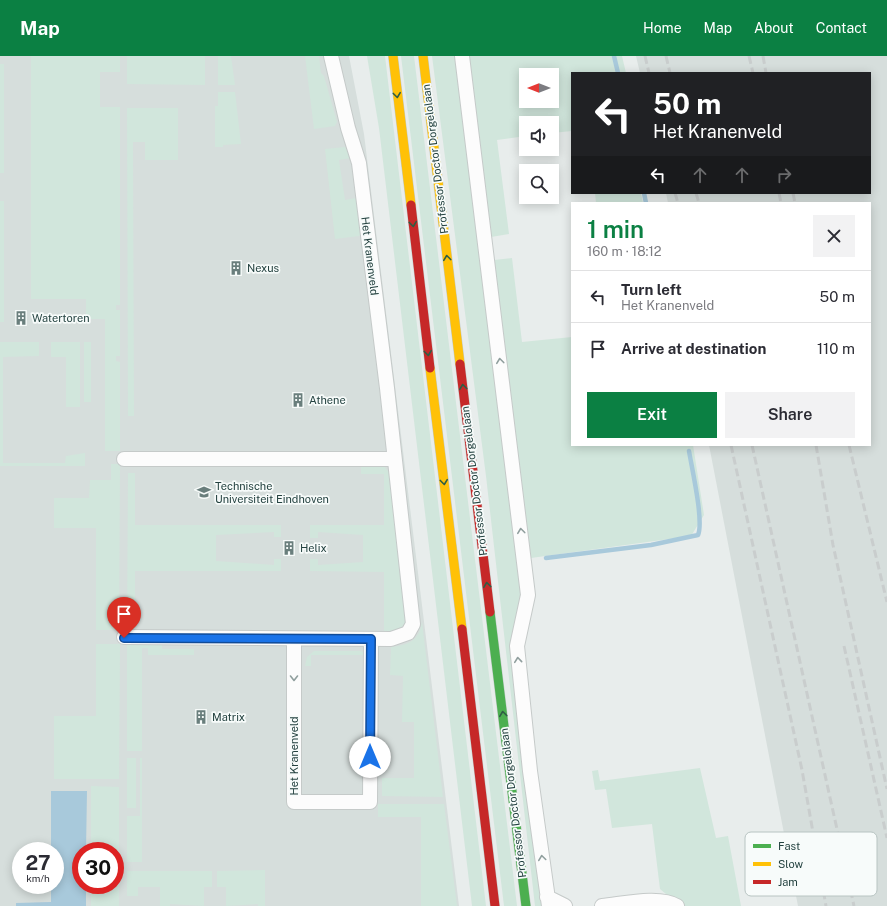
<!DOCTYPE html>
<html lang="en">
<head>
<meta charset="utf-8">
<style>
	:root { --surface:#fff; --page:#f2f2f3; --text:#2b2b33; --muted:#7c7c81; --line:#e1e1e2; --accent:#0b8043 }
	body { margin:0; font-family:"Public Sans",sans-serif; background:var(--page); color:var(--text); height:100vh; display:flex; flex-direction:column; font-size:15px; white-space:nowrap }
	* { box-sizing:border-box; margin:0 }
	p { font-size:13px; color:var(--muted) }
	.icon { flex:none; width:22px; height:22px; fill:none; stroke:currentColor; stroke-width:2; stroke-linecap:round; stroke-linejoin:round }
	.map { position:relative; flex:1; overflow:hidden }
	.panel { position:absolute; left:571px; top:146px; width:300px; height:244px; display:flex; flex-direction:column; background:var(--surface); border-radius:0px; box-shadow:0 2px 10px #0003 }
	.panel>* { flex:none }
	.banner { position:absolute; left:571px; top:16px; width:300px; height:122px; border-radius:0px; box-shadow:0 2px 10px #0003; background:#202124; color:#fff; overflow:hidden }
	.needle { width:26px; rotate:270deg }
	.controls { position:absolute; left:519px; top:12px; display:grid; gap:8px }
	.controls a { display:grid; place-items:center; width:40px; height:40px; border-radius:0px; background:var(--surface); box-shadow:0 2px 10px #0003; font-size:20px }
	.speed { position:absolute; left:12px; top:786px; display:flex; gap:8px; font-size:20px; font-weight:700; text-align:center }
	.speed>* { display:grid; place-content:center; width:52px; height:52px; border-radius:50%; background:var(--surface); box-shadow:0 2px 10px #0003; line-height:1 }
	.speed small { font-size:10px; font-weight:400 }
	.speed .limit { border:6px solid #d22; background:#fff; color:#111 }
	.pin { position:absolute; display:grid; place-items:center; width:34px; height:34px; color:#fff; margin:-41px -17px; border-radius:50% 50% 50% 0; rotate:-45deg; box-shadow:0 0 4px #0007 }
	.pin .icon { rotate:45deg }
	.me { position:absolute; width:44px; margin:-22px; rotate:0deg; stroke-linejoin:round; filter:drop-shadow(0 0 3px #0008) }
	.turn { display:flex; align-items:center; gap:14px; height:84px; padding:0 16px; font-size:18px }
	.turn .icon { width:52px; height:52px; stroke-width:2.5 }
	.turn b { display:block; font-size:28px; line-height:34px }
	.lanes { display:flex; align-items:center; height:38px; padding:0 16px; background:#0003; justify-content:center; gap:20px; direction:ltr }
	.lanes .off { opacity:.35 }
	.round { display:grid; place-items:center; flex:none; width:42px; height:42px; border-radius:0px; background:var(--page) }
	.overview { display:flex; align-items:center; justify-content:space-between; height:68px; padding:0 16px }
	h1 { font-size:24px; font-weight:600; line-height:30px; color:var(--accent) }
	.action { display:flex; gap:8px; margin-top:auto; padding:8px 16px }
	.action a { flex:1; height:46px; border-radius:0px; background:var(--accent); color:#fff; font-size:16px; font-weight:600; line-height:46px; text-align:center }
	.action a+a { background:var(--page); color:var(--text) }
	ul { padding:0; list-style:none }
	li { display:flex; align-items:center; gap:12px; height:52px; padding:0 16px; border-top:1px solid var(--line) }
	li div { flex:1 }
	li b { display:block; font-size:15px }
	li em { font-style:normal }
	header { display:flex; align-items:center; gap:24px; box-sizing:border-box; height:56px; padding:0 20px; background:var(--accent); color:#fff }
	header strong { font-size:19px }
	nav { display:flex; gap:22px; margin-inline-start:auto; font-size:14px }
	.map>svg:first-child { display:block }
</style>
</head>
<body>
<header>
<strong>Map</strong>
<nav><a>Home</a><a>Map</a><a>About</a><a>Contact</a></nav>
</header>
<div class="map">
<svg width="887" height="850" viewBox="0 0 887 850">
	<rect width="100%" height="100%" fill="#e8edec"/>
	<!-- built -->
	<path fill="#d6dedc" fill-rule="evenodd" d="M0 0H349L364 78 459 850H0ZM21 795H55V829H21ZM81 795H115V829H81Z
		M636 0H887V850H798L709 389H870V147H668L666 137H870V17H640Z"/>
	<!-- green -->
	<path fill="#d1e6dc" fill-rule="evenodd" d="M31 0H120V16H100V51H120V249H116V254H120V300H116V305L120 306V395H105V263H86V243H31Z
		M127 0H205V29L127 28Z
		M218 0H231L235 29H218Z
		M305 0H319L321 17 324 20 337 66 335 70 314 73Z
		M367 0H385L486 850H472L379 72Z
		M401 0H414L517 850H504Z
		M432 0H456L521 531V548L519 560 543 850H535L486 420Z
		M469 0H622L626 17H572V75L552 77V67H526V80L497 84 509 178 491 181ZM526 19H552V45H526Z
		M0 8H4V117H0Z
		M218 36H235L241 88 223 89V91H215V50H218Z
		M127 52H178V104H145V86H133L134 360H128Z
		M345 91 351 102 339 104 345 144 356 142 361 178 359 180 335 183 325 93Z
		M595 137H641L643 147H596Z
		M0 145H4V266H0Z
		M512 202 522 286 572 281V389H693L704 459 691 480 531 502 494 204Z
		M0 286H39V300L3 301V407H65L66 400 85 397V410H0Z
		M51 286H80V351H66V301H51Z
		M84 286H91V346H84Z
		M111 408H120L119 574H96V472H54V442H89L90 424H111Z
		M361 409 384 410 390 418 407 563C403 574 394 575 384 575V516L310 515V503H318V509L363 506V479L318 476V482H310V469H384V418H361Z
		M128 417H135V469H281V481H274V476L216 479V505L274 509V503H281V515H135V573H127Z
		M422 566 443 741 382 740V722H414V666H402L403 620 390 619 391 591C408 589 419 585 422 566Z
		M96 588H120L119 723H54V660H96Z
		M127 588H162V593H194V599H148V592H142V695H127Z
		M314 595H360L363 596V599H311V610H305L307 601Z
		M127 702H136V752H127Z
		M140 702H142V806H127V760H140Z
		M700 712 716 782 728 780 741 850H680L660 833 652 768 612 772 606 733 595 734 592 715 598 714 600 725Z
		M91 730 119 731V850H91V829H115V795H91Z
		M378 748H444L457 850H421V761H378Z
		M265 814V850H258V848L226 850V831H217V815Z
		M127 815H212V831H204V850L170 848V850H160V831H138V840H127Z"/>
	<!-- water -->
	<path fill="#a8c9db" d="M51 735H87L86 795H81V829H86V850H16V847L51 846V829H55V795H51Z"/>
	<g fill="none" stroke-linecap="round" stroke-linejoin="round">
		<!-- stream -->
		<path stroke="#a8c9db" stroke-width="4.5" d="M614 0 618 17
			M644 137 646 147
			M546 502 651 489 698 479C704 465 692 413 689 395"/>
		<defs>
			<path id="street" d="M462 0 528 539 517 590 530 715 549 850
				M124 403H394
				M124 581 391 583 408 577 413 568 387 332 359 107 348 72 331 0
				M294 583V746H370L371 583
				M547 841 565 850
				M602 850C623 848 659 839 677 850"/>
			<path id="fast" d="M490 556 526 850"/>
			<path id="slow" d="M393 0 411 149
				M423 0 460 308
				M430 312 462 573"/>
			<path id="jam" d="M411 149 430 312
				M460 308 490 556
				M462 573 495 850"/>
		</defs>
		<!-- street casing -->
		<use href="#street" stroke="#c5cac9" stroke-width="16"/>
		<!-- fast casing -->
		<use href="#fast" stroke="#c3cbc9" stroke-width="10"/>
		<!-- slow casing -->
		<use href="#slow" stroke="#c3cbc9" stroke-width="10"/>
		<!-- jam casing -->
		<use href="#jam" stroke="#c3cbc9" stroke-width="10"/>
		<!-- street -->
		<use href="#street" stroke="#fcfcfc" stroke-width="14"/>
		<!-- fast -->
		<use href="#fast" stroke="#4caf50" stroke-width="9"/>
		<!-- slow -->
		<use href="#slow" stroke="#ffc107" stroke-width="9"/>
		<!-- jam -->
		<use href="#jam" stroke="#c62828" stroke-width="9"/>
		<!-- rail -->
		<path stroke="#c9cdcd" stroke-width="3" stroke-dasharray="8 4" stroke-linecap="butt" d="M645 0 649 17
			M666 0 670 17
			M749 0 753 17
			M763 0 766 17
			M675 137 678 147
			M696 137 699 147
			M779 137 781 147
			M793 137 795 147
			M731 389 802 714 826 850
			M752 389 854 850
			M816 389 833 489 887 733
			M849 389 887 546
			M844 590 887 782"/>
	</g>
	<!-- one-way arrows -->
	<defs><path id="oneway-chevron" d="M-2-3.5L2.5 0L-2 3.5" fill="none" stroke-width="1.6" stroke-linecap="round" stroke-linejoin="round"/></defs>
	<g stroke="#2e5d44">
		<use href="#oneway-chevron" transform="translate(397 39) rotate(83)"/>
		<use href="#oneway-chevron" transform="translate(413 168) rotate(83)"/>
		<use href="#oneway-chevron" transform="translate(447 202) rotate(-97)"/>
		<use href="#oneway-chevron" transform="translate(428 297) rotate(83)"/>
		<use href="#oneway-chevron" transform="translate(463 331) rotate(-97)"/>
		<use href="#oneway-chevron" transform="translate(444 426) rotate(83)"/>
		<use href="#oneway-chevron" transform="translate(487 529) rotate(-97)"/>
		<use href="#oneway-chevron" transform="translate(503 658) rotate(-97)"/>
	</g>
	<g stroke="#909f9e">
		<use href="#oneway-chevron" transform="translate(500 305) rotate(-97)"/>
		<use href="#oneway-chevron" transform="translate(521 475) rotate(-97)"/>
		<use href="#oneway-chevron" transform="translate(518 604) rotate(-96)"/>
		<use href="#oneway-chevron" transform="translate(294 622) rotate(90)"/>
		<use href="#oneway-chevron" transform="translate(542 802) rotate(-98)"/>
	</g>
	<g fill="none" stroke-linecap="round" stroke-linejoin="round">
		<defs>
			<path id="route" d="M124 582 371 583 370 701"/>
		</defs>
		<!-- route casing -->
		<use href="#route" stroke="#114b97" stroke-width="10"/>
		<!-- route -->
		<use href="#route" stroke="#1a73e8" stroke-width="7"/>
	</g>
	<!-- icons -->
	<defs>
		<symbol id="building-bare" viewBox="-9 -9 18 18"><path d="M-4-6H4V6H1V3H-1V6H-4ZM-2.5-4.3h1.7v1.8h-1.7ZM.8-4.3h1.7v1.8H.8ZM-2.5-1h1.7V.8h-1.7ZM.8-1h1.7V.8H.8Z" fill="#697e7c" stroke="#f7fbfa" stroke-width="2.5" paint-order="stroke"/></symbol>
		<symbol id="university-bare" viewBox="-9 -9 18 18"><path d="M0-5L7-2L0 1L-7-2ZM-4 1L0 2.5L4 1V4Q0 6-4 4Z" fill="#697e7c" stroke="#f7fbfa" stroke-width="2.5" paint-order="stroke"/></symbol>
	</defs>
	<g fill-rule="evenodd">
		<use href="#building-bare" x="226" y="202" width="20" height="20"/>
		<use href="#building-bare" x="11" y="252" width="20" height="20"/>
		<use href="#building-bare" x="288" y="334" width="20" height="20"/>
		<use href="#university-bare" x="194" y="426" width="20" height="20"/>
		<use href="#building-bare" x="279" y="482" width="20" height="20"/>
		<use href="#building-bare" x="191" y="651" width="20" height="20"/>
	</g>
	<g text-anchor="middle" stroke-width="3.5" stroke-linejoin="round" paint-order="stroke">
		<!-- street labels -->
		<g font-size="11" fill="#244240" stroke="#f7fbfa">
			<text transform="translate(435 103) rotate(-97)" y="4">Professor Doctor Dorgelolaan</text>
			<text transform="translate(370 200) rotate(83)" y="4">Het Kranenveld</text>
			<text transform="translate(474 425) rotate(-97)" y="4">Professor Doctor Dorgelolaan</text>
			<text transform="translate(294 700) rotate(-90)" y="4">Het Kranenveld</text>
			<text transform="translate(513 747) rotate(-97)" y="4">Professor Doctor Dorgelolaan</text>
		</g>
		<!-- poi labels -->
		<g font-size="11" fill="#244240" stroke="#f7fbfa" text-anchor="start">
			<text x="247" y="216">Nexus</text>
			<text x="32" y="266">Watertoren</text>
			<text x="309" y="348">Athene</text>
			<text x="215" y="434">Technische<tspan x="215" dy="13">Universiteit Eindhoven</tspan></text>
			<text x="300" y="496">Helix</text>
			<text x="212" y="665">Matrix</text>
		</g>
	</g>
	<!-- legend -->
	<rect x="745" y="776" width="132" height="64" rx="6" fill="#f7fbfa" stroke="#b8c4c2" stroke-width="1"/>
	<rect x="753" y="788" width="18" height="4" fill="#4caf50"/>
	<rect x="753" y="806" width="18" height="4" fill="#ffc107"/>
	<rect x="753" y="824" width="18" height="4" fill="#c62828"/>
	<g font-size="11" fill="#244240">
		<text x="778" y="794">Fast</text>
		<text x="778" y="812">Slow</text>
		<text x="778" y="830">Jam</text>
	</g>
</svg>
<div class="controls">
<a><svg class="needle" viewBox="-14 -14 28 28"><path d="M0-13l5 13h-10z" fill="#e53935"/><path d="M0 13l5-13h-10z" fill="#7c7c81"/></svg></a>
<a><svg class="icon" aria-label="sound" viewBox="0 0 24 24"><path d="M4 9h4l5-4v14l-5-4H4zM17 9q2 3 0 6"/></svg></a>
<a><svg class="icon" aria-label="search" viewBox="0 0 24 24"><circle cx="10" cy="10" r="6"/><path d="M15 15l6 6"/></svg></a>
</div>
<div class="speed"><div>27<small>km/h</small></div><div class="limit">30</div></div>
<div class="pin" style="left:124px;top:582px;background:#d93025"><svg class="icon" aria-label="arrive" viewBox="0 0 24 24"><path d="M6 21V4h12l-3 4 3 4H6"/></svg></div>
<svg class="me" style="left:370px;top:701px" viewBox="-20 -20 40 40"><circle r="19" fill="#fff"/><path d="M0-13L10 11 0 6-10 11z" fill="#1a73e8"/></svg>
<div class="banner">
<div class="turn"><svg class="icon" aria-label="left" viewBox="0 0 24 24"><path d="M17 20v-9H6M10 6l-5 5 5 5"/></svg><div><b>50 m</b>Het Kranenveld</div></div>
<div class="lanes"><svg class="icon" aria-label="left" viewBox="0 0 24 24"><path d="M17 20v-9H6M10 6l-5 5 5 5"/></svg><svg class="icon off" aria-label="ahead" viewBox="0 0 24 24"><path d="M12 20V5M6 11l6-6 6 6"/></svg><svg class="icon off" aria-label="ahead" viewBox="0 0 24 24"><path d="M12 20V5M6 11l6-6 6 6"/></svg><svg class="icon off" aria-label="right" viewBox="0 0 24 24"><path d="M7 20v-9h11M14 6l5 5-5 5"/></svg></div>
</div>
<section class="panel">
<div class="overview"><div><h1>1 min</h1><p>160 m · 18:12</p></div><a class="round"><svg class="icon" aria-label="close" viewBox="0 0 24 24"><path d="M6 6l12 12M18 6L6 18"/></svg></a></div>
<ul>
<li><svg class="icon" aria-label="left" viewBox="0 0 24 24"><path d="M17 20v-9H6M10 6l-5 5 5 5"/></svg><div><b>Turn left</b><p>Het Kranenveld</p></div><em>50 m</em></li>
<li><svg class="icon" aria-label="arrive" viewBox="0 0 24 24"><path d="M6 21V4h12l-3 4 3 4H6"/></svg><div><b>Arrive at destination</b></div><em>110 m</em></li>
</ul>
<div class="action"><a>Exit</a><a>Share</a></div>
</section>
</div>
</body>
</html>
